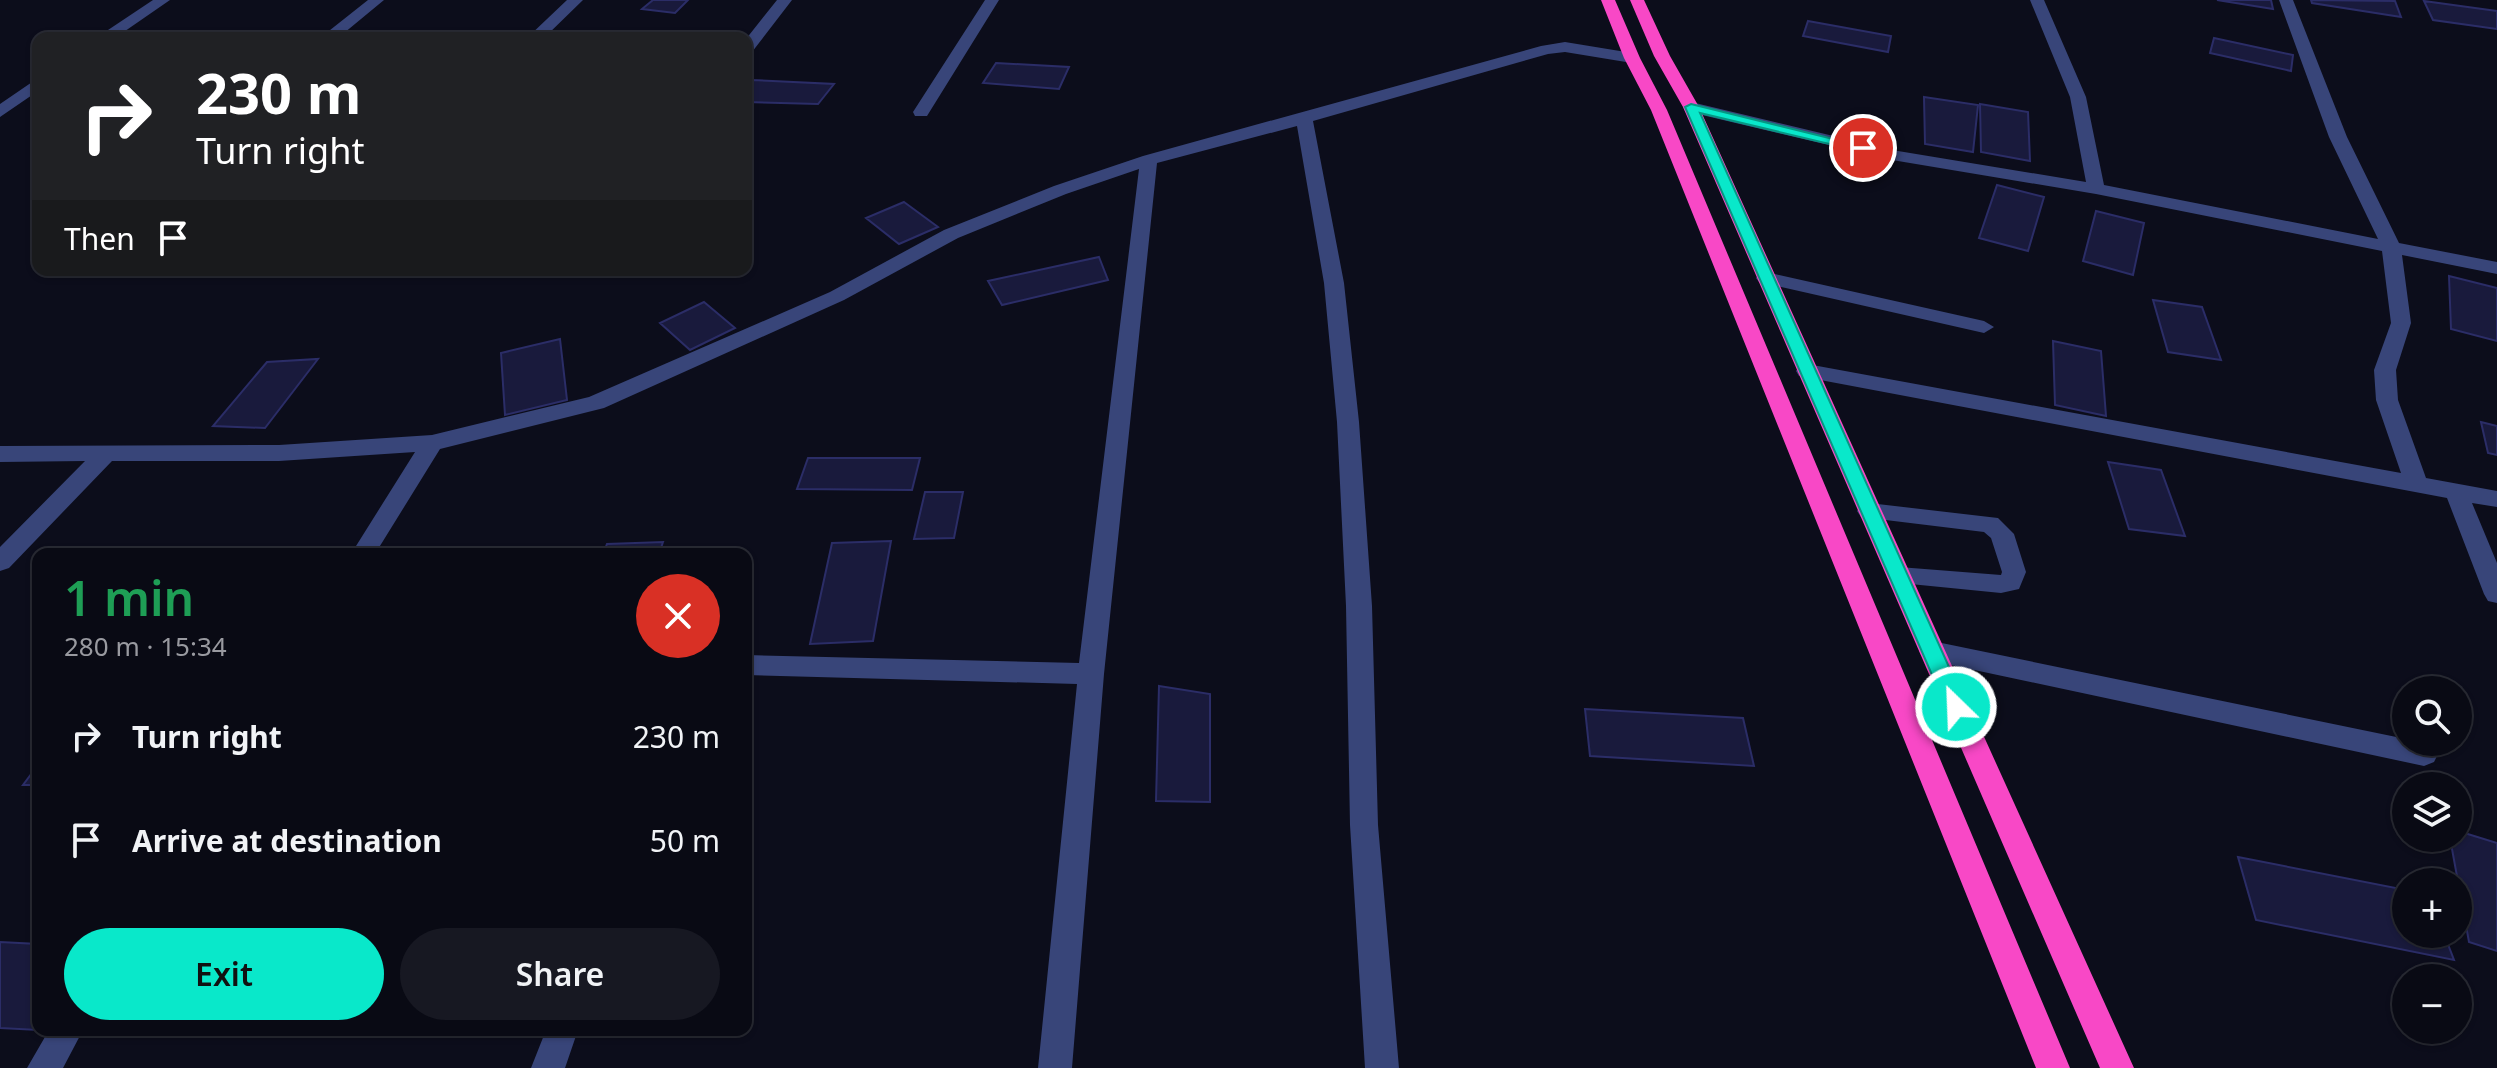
<!DOCTYPE html>
<html lang="en">
<head>
<meta charset="utf-8">
<style>
	:root { --surface:#090a14; --page:#171822; --text:#f1f3f6; --muted:#999aa0; --line:#292b34; --accent:#09e8ca }
	body { margin:0; font-family:"Noto Sans",sans-serif; background:var(--page); color:var(--text); height:100vh; display:flex; flex-direction:column; font-size:30px; white-space:nowrap }
	* { box-sizing:border-box; margin:0 }
	p { font-size:26px; color:var(--muted) }
	.icon { flex:none; width:44px; height:44px; fill:none; stroke:currentColor; stroke-width:2; stroke-linecap:round; stroke-linejoin:round }
	.map { position:relative; flex:1; overflow:hidden }
	.details { position:absolute; left:32px; top:548px; width:720px; height:488px; display:flex; flex-direction:column; background:var(--surface); border-radius:16px; box-shadow:0 2px 6px #0004,0 0 0 2px var(--line) }
	.details>* { flex:none }
	.top-card { position:absolute; left:32px; top:32px; width:720px; height:244px; border-radius:16px; box-shadow:0 2px 6px #0004,0 0 0 2px var(--line); background:#202124; color:#fff; overflow:hidden }
	.controls { position:absolute; left:2392px; top:676px; display:grid; gap:16px }
	.controls a { display:grid; place-items:center; width:80px; height:80px; border-radius:50%; background:var(--surface); box-shadow:0 2px 6px #0004,0 0 0 2px var(--line); font-size:40px }
	.pin { position:absolute; display:grid; place-items:center; width:68px; height:68px; color:#fff; margin:-34px; border:4px solid #fff; border-radius:50%; box-shadow:0 2px 8px #0007 }
	.me { position:absolute; width:88px; margin:-44px; rotate:336deg; stroke-linejoin:round; filter:drop-shadow(0 0 6px #0008) }
	.turn { display:flex; align-items:center; gap:28px; height:168px; padding:0 32px; font-size:36px }
	.turn .icon { width:104px; height:104px; stroke-width:2.5 }
	.turn b { display:block; font-size:56px; line-height:68px }
	.then { display:flex; align-items:center; height:76px; padding:0 32px; background:#0003; gap:16px; font-size:30px }
	.round { display:grid; place-items:center; flex:none; width:84px; height:84px; border-radius:42px; background:var(--page) }
	.summary { display:flex; align-items:center; justify-content:space-between; height:136px; padding:0 32px }
	h1 { font-size:48px; font-weight:600; line-height:60px; color:#1e9e55 }
	.primary-button { display:flex; gap:16px; margin-top:auto; padding:16px 32px }
	.primary-button a { flex:1; height:92px; border-radius:48px; background:var(--accent); color:#111; font-size:32px; font-weight:600; line-height:92px; text-align:center }
	.primary-button a+a { background:var(--page); color:var(--text) }
	ul { padding:0; list-style:none }
	li { display:flex; align-items:center; gap:24px; height:104px; padding:0 32px }
	li div { flex:1 }
	li b { display:block; font-size:30px }
	li em { font-style:normal }
	.map>svg:first-child { display:block }
</style>
</head>
<body>
<div class="map">
<svg width="2497" height="1068" viewBox="0 0 2497 1068">
	<rect width="100%" height="100%" fill="#0c0d1b"/>
	<!-- building -->
	<path fill="#191a3c" stroke="#2b2d67" stroke-width="2" d="M653 0H688L675 13 642 9Z
		M2217 0H2271L2273 9Z
		M2311 0 2395 1 2401 17 2312 3Z
		M2424 1 2497 11V29L2433 20Z
		M1808 21 1891 36 1888 52 1803 36Z
		M2214 38 2293 55 2291 71 2210 53Z
		M996 63 1069 67 1059 89 983 83Z
		M752 80 834 84 818 104 746 102V90Z
		M1924 97 1978 105 1973 152 1925 144Z
		M1980 104 2028 112 2030 161 1981 152Z
		M1997 185 2044 197 2028 251 1979 238Z
		M904 202 938 227 899 244 866 218Z
		M2096 211 2144 223 2133 275 2083 261Z
		M1099 257 1108 280 1002 305 988 281Z
		M2449 276 2497 288V341L2451 329Z
		M2153 300 2202 307 2221 360 2168 352Z
		M704 302 735 328 690 350 660 323Z
		M560 339 567 400 505 415 501 353Z
		M2053 341 2101 351 2106 416 2055 405Z
		M318 359 265 428 213 426 267 362Z
		M2481 422 2497 426V455L2488 453Z
		M808 458H920L912 490 797 489Z
		M2108 462 2161 470 2185 536 2129 529Z
		M925 492H963L954 538 914 539Z
		M891 541 873 641 810 644 832 543Z
		M663 542 659 554H603L607 544Z
		M1159 686 1210 694V802L1156 801Z
		M1585 709 1743 718 1754 766 1590 756Z
		M38 765V785H23Z
		M2458 831 2497 843V951L2469 942 2450 838H2458Z
		M2238 857 2406 890V934H2444L2454 960 2256 920Z
		M0 942 38 944V1030L0 1028Z"/>
	<g fill="none" stroke-linecap="round" stroke-linejoin="round">
		<!-- minor -->
		<path fill="#384579" fill-rule="evenodd" d="M153 0H170L115 38H96Z
			M368 0H384L338 38H320Z
			M567 0H583L544 38H527Z
			M777 0H792L752 52 746 54V39Z
			M985 0H999L927 116H915L913 112Z
			M2030 0H2044L2086 97 2104 185 2378 239 2329 137 2279 0H2293L2347 137 2399 243 2497 262V274L2402 255 2411 323 2396 370 2398 400 2426 478 2497 491V507L2472 503 2497 563V603L2488 601 2484 594 2447 498 1799 376 1796 371 1799 366 1807 364 2401 473 2376 400 2374 370 2391 323 2382 251 2096 194 1892 160 1685 111 1683 107 1691 102 1892 150 2086 182 2070 97Z
			M1565 42 1632 53 1640 58 1632 63 1565 52 1548 54 1313 121 1344 283 1359 422 1372 606 1378 825 1399 1068H1365L1350 825 1346 606 1337 422 1324 283 1297 126 1157 163 1104 674 1072 1068H1038L1077 684 746 675V655L1079 663 1139 169 1066 194 958 238 844 300 604 408 440 449 375 554H351L415 452 279 461H112L9 568 0 571V547L85 461 0 462V446L279 445 432 435 589 397 830 292 944 230 1054 186 1143 156 1541 46Z
			M38 78V91L0 117V104Z
			M1766 272 1984 321 1994 327 1984 333 1759 282 1756 278 1759 274Z
			M1869 503 1998 518 2014 534 2026 572 2019 589 2001 593 1890 582 1887 576 1890 570 1899 567 2001 575 2002 572 1991 538 1984 532 1861 517 1857 511 1861 505Z
			M1932 641 2406 739V742L2434 746 2438 754 2434 762 2424 766 1932 661 1923 658 1919 651 1923 644Z
			M49 1030H83L63 1068H27Z
			M546 1030H578L565 1068H531Z"/>
		<!-- highway -->
		<path fill="#f848c6" fill-rule="evenodd" d="M1601 0H1615L1640 58 1667 110 2070 1068H2036L1651 110 1624 58Z
			M1630 0H1644L1670 56 1699 107 2134 1068H2100L1683 107 1654 56Z"/>
	</g>
	<!-- route -->
	<path fill="#09e8ca" stroke="#069783" stroke-width="2" d="M1691 104 1870 148 1863 152 1700 113 1967 707 1964 712 1956 715 1949 712 1946 707 1685 107Z"/>
</svg>
<div class="controls">
<a><svg class="icon" aria-label="search" viewBox="0 0 24 24"><circle cx="10" cy="10" r="6"/><path d="M15 15l6 6"/></svg></a>
<a><svg class="icon" aria-label="layers" viewBox="0 0 24 24"><path d="M12 4l9 5-9 5-9-5zM3 14l9 5 9-5"/></svg></a>
<a>+</a>
<a>−</a>
</div>
<div class="pin" style="left:1863px;top:148px;background:#d93025"><svg class="icon" aria-label="arrive" viewBox="0 0 24 24"><path d="M6 21V4h12l-3 4 3 4H6"/></svg></div>
<svg class="me" style="left:1956px;top:707px" viewBox="-20 -20 40 40"><circle r="17" fill="#09e8ca" stroke="#fff" stroke-width="3"/><path d="M0-11L8 9 0 5-8 9z" fill="#fff"/></svg>
<div class="top-card">
<div class="turn"><svg class="icon" aria-label="right" viewBox="0 0 24 24"><path d="M7 20v-9h11M14 6l5 5-5 5"/></svg><div><b>230 m</b>Turn right</div></div>
<div class="then">Then<svg class="icon" aria-label="arrive" viewBox="0 0 24 24"><path d="M6 21V4h12l-3 4 3 4H6"/></svg></div>
</div>
<section class="details">
<div class="summary"><div><h1>1 min</h1><p>280 m · 15:34</p></div><a class="round" style="background:#d93025;color:#fff"><svg class="icon" aria-label="close" viewBox="0 0 24 24"><path d="M6 6l12 12M18 6L6 18"/></svg></a></div>
<ul>
<li><svg class="icon" aria-label="right" viewBox="0 0 24 24"><path d="M7 20v-9h11M14 6l5 5-5 5"/></svg><div><b>Turn right</b></div><em>230 m</em></li>
<li><svg class="icon" aria-label="arrive" viewBox="0 0 24 24"><path d="M6 21V4h12l-3 4 3 4H6"/></svg><div><b>Arrive at destination</b></div><em>50 m</em></li>
</ul>
<div class="primary-button"><a>Exit</a><a>Share</a></div>
</section>
</div>
</body>
</html>
